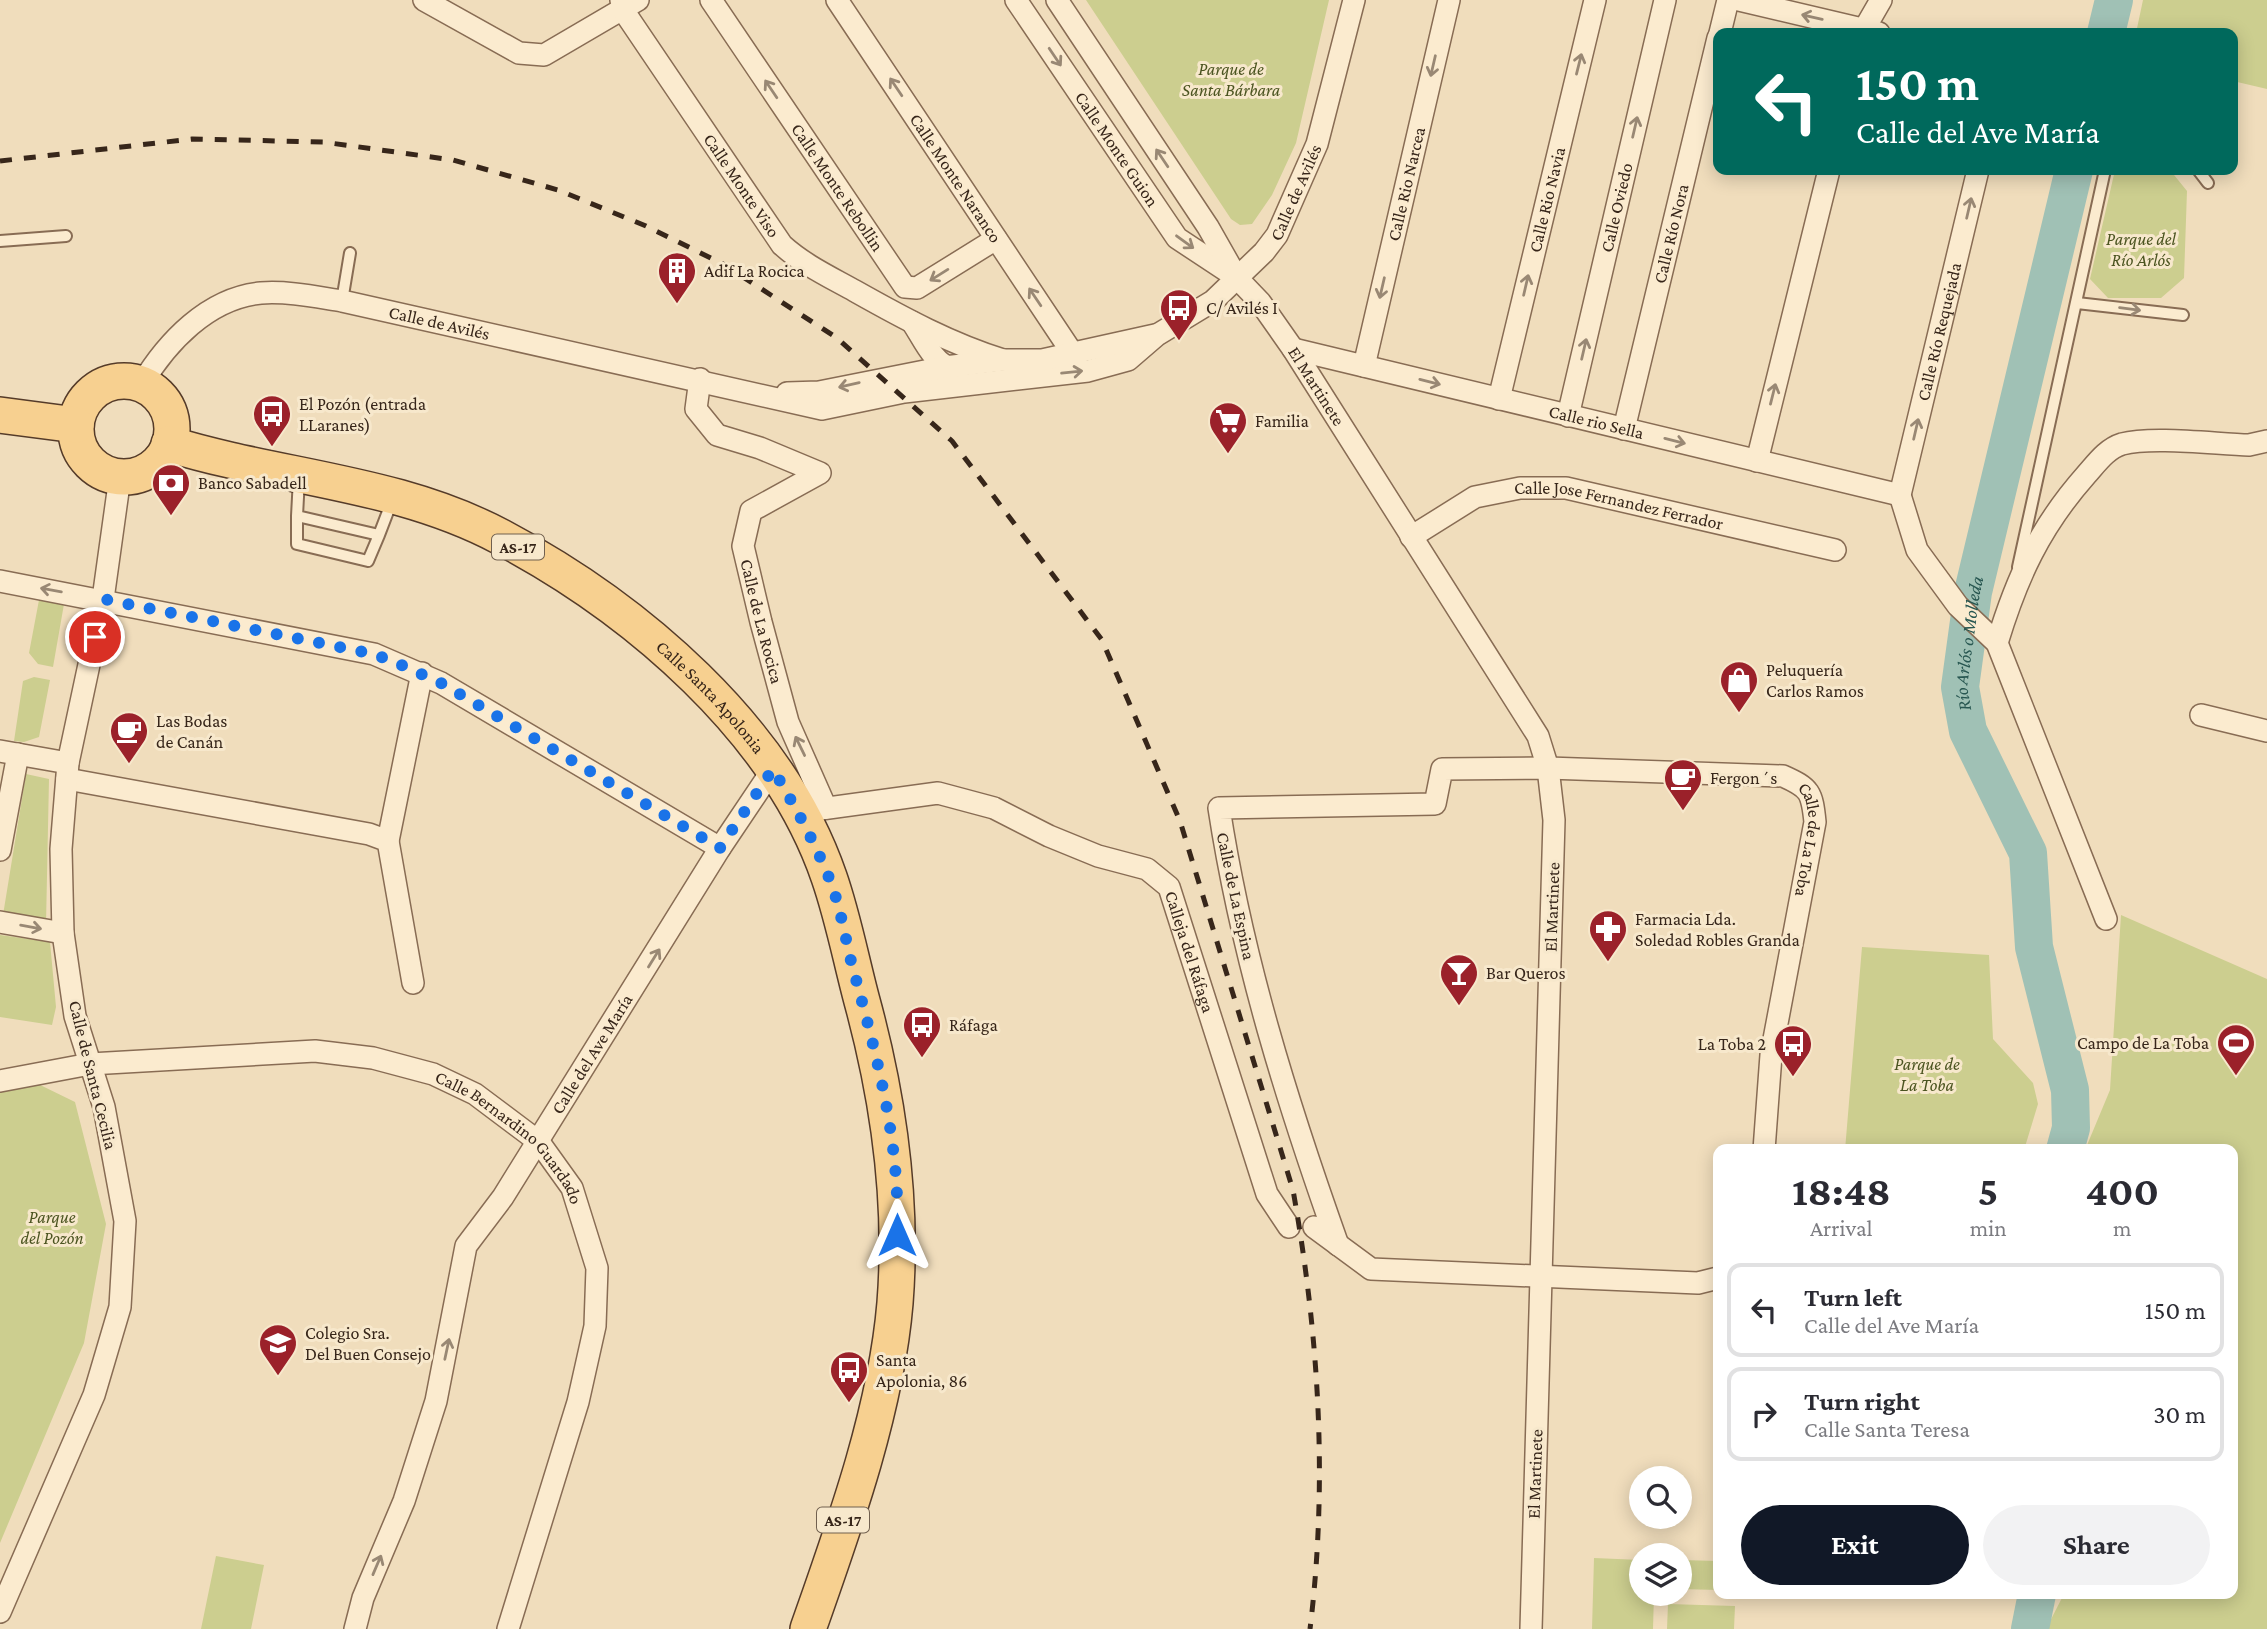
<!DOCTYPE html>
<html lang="en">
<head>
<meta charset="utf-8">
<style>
	:root { --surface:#fff; --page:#f2f2f3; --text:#2b2b33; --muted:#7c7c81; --line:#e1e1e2; --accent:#111827 }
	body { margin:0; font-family:"Crimson Pro",serif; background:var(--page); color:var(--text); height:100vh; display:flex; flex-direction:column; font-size:26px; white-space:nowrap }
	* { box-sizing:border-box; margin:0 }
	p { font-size:23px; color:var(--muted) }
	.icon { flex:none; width:38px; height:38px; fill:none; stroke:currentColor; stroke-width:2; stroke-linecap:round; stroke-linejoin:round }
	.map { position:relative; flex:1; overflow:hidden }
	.sheet { position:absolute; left:1713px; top:1144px; width:525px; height:455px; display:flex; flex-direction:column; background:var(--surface); border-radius:14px; box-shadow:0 4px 18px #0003 }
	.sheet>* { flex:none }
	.guide { position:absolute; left:1713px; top:28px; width:525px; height:147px; border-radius:14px; box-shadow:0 4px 18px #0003; background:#00695c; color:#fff; overflow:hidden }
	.buttons { position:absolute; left:1629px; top:1466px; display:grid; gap:14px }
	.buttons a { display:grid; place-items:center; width:63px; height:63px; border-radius:50%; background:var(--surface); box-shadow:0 4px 18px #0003; font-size:35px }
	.pin { position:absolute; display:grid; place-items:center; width:60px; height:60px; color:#fff; margin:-30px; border:4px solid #fff; border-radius:50%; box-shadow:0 2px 7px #0007 }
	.me { position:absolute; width:77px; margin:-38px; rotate:0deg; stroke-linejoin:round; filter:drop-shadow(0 0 5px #0008) }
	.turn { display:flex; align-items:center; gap:24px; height:147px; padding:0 28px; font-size:32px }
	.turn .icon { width:91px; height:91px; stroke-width:2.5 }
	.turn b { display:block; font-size:49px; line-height:60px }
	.eta { display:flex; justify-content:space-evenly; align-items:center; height:119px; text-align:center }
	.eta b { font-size:42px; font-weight:700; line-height:49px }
	.button { display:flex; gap:14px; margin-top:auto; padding:14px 28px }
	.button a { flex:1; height:80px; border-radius:42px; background:var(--accent); color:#fff; font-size:28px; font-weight:700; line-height:80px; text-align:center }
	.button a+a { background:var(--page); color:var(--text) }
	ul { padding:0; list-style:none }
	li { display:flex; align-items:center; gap:21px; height:94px; margin:0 14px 10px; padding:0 14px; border:4px solid var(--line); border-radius:14px }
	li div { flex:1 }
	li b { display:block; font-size:26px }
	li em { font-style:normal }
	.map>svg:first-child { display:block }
</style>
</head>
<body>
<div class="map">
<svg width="2267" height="1629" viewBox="0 0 2267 1629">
	<rect width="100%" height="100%" fill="#f0ddbc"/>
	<!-- green -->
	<path fill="#ccce8f" d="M1086 0H1329L1296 143 1272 195 1252 224 1240 225 1231 219Z
		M2143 0H2267V89L2233 81V33H2136Z
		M2115 170H2170L2187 191 2184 278 2161 298H2108L2090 279Z
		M39 600 64 604 53 667 38 664 29 653Z
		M34 677 50 680 39 737 24 742 14 741 23 681Z
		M26 774 49 779 46 924 3 915Z
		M2121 915 2267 979V1629H2046L2064 1594H2233V1150H2085L2110 1090Z
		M0 935 50 942 56 1007 52 1025 0 1017Z
		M1862 947 1989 955 1993 1039 2033 1083 2038 1104 2024 1150H1845Z
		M34 1082 75 1102 106 1224 84 1343 0 1543V1089Z
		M216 1556 264 1565 251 1629H201Z
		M1594 1558 1641 1560 1642 1594H1654L1653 1629H1592Z
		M1680 1560 1718 1561V1590L1680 1589Z
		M1668 1604 1735 1606 1734 1629H1667Z"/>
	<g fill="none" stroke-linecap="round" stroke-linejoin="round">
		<!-- river -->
		<g stroke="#a0c1b5" stroke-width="38">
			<path d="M2106 33 2114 0"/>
			<path id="s1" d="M2065 1150 2071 1128 2070 1090 2034 947 2028 853 1968 731 1960 687 1973 592 2074 170"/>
			<path d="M2030 1629 2037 1594"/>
		</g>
		<defs>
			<path id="lane" d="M2198 170 2208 183
				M0 241 66 236
				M342 301 350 253
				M2077 303 2183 315
				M299 478 297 516 379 535 392 501
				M297 516V544L368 561 379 535
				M2018 567 2105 170"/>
			<g id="street">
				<path d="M424 0 519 53 544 55 638 0"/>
				<path id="s2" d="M621 0 623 10 782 245C804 265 830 277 855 291 903 318 951 344 1003 360"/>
				<path id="s3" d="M711 0 905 287 917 288 996 239"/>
				<path id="s4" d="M837 0 1073 354"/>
				<path id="s5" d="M1016 0 1177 238 1233 275"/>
				<path id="s6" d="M1057 0 1208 227 1237 278 1260 302 1293 349 1538 736 1548 768 1554 820 1531 1629"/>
				<path d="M1739 0 1879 33"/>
				<path d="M1720 33 1728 0"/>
				<path d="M1862 33 1881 0"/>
				<path d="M912 322C923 338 933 364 953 369"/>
				<path id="s7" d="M1293 349 1900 495"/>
				<path id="s8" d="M1364 366 1449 0"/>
				<path id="s9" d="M700 379 696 409 717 435 760 448 820 473 751 511 743 546 761 622 788 722 826 808"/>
				<path id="s10" d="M141 385C167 342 208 298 261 293 288 291 316 297 342 301L822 409 904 392 1088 371 1128 360 1157 335 1213 301 1264 252 1277 235 1317 144 1354 0"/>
				<path d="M787 393 819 392 945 367 1003 360H1042L1155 335"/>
				<path id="s11" d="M1499 399 1595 0"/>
				<path id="s12" d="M1568 416 1665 0"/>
				<path id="s13" d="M1624 429 1718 38"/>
				<path d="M1757 461 1829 170"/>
				<path d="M1900 495 1917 550 1958 606 1997 643 2106 919"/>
				<path id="s14" d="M1900 495 1978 170"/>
				<path id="s15" d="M1411 537 1475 497 1520 488H1566L1835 550"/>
				<path d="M0 581 374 654 441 683 720 848"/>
				<path d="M1997 643C2017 577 2040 527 2086 475 2096 464 2106 449 2122 444 2152 436 2215 444 2249 445L2267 441"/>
				<path d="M2201 715 2267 731"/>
				<path d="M0 751 68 763"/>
				<path d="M67 779 369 834 388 841 413 983"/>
				<path id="s16" d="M799 812 938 793 994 808 1049 836 1098 856 1147 869 1169 887 1267 1194 1289 1227"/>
				<path d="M388 841 422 673"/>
				<path d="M0 850 18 754"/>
				<path d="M0 922 63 933"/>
				<path id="s17" d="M0 1081 90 1064 315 1051 373 1058 433 1074 475 1094 539 1142 572 1188 597 1268 595 1326 578 1402 508 1629"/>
				<path d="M1314 1227 1371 1269 1698 1283 1718 1278"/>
				<path id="s18" d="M1338 1245C1287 1102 1242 958 1219 808L1435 804 1442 769 1548 768 1783 776C1810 788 1812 792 1815 822L1771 1055 1764 1150"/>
				<path d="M0 1612 94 1395 120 1307 125 1221 104 1107 75 1016 63 933 61 849 68 763 103 599 120 477"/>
				<path id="s19" d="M355 1629 363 1598 404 1501 436 1401 466 1246 503 1197 720 848 773 769"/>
			</g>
			<g id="primary">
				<circle cx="124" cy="429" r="48"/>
				<path d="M0 415 76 425"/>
				<path id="s20" d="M169 444C279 478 398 482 501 537 635 608 778 729 829 877 843 917 851 960 862 1001 889 1100 903 1201 895 1303 886 1411 844 1527 808 1629"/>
			</g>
		</defs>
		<!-- lane casing -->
		<use href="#lane" stroke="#886c54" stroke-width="14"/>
		<!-- street casing -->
		<use href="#street" stroke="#886c54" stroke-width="24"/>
		<!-- primary casing -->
		<use href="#primary" stroke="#553b29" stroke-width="38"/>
		<!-- lane -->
		<use href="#lane" stroke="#fbebcf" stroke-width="10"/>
		<!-- street -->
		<use href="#street" stroke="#fbebcf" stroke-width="21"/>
		<!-- primary -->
		<use href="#primary" stroke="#f7d090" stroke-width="35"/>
		<!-- rail -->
		<path stroke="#37261a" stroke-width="5" stroke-dasharray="12 12" stroke-linecap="butt" d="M0 161 192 139 323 142 453 160 558 190 646 226 723 264 837 338 952 441 1102 640 1180 821 1293 1190C1319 1336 1328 1482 1310 1629"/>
	</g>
	<!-- one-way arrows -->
	<defs><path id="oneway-shaft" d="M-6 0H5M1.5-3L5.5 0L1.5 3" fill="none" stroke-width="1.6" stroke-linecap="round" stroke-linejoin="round" transform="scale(1.75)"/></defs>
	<g stroke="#998874">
		<use href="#oneway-shaft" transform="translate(1812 17) rotate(-167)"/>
		<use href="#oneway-shaft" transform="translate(1055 57) rotate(56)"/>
		<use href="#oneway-shaft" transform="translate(1579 64) rotate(-76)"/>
		<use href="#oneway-shaft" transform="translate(1433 66) rotate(103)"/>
		<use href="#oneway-shaft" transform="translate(896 87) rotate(-124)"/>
		<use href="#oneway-shaft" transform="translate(771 89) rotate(-124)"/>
		<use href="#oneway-shaft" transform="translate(1635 127) rotate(-77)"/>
		<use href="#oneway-shaft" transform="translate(1162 158) rotate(-124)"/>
		<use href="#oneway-shaft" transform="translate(1969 208) rotate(-77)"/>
		<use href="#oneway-shaft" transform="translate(1185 242) rotate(36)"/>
		<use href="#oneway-shaft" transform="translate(939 275) rotate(148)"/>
		<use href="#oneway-shaft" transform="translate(1526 285) rotate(-77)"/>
		<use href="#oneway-shaft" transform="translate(1382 288) rotate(103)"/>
		<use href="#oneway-shaft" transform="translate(1035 297) rotate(-124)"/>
		<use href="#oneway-shaft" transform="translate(2130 309) rotate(7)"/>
		<use href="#oneway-shaft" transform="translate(1584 349) rotate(-77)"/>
		<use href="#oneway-shaft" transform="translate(1072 372) rotate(-6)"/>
		<use href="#oneway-shaft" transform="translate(1430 382) rotate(14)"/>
		<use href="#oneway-shaft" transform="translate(849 385) rotate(167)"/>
		<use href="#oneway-shaft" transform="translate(1773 394) rotate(-76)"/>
		<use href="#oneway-shaft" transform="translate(1916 429) rotate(-77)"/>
		<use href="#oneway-shaft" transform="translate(1675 441) rotate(14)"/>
		<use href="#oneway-shaft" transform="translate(51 590) rotate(-170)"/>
		<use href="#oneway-shaft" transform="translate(800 746) rotate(-116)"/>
		<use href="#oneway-shaft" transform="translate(31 927) rotate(10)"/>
		<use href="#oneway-shaft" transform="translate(654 958) rotate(-58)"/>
		<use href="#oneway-shaft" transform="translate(447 1349) rotate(-78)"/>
		<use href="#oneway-shaft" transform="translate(377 1565) rotate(-67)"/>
	</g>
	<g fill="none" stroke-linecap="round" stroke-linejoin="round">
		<!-- route -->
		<path stroke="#1a73e8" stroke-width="12" stroke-dasharray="0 21.6" d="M95 637 103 599 374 654 399 664 441 683 720 848 773 769C793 803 812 837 827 873 839 900 844 932 851 961 875 1049 901 1142 897 1235"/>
	</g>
	<!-- icons -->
	<defs>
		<symbol id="building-pin" viewBox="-11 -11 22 30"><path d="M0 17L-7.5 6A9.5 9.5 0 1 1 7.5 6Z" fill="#9b212a" stroke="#f7e8cc"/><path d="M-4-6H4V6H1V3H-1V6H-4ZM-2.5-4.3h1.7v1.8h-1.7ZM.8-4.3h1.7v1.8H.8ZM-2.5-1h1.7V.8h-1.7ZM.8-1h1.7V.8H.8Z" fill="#fff"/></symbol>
		<symbol id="bus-pin" viewBox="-11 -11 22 30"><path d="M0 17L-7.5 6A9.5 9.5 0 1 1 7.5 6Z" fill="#9b212a" stroke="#f7e8cc"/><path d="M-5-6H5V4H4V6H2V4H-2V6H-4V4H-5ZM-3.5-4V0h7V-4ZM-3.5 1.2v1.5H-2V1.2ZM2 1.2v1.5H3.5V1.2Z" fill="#fff"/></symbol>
		<symbol id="supermarket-pin" viewBox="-11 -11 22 30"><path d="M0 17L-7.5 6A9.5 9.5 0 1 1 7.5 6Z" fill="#9b212a" stroke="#f7e8cc"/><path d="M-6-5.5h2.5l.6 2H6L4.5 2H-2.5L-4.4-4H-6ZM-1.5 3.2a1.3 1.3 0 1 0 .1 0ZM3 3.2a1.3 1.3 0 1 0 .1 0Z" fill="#fff"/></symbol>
		<symbol id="bank-pin" viewBox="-11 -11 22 30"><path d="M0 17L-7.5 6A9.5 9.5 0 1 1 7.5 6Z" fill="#9b212a" stroke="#f7e8cc"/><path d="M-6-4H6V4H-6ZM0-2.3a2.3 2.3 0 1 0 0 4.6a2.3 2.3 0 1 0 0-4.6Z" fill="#fff"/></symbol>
		<symbol id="shop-pin" viewBox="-11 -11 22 30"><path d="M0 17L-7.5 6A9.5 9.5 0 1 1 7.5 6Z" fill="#9b212a" stroke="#f7e8cc"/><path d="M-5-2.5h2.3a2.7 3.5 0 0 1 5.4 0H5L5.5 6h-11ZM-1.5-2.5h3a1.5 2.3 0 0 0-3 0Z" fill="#fff"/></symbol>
		<symbol id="cafe-pin" viewBox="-11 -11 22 30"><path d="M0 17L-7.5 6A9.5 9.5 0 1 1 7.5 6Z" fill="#9b212a" stroke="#f7e8cc"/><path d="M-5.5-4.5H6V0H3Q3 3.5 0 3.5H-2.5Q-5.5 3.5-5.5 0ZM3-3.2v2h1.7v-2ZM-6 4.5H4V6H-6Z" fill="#fff"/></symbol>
		<symbol id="pharmacy-pin" viewBox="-11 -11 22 30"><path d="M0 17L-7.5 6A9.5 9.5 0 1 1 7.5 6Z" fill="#9b212a" stroke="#f7e8cc"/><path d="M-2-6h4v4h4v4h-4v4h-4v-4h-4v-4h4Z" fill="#fff"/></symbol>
		<symbol id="bar-pin" viewBox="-11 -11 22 30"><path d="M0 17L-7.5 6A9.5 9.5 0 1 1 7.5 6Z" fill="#9b212a" stroke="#f7e8cc"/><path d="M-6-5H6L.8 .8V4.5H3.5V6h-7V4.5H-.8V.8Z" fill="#fff"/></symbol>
		<symbol id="stadium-pin" viewBox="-11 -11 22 30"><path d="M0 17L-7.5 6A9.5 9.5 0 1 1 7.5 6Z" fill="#9b212a" stroke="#f7e8cc"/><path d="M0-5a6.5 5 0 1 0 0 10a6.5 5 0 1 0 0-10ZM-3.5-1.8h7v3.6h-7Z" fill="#fff"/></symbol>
		<symbol id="school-pin" viewBox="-11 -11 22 30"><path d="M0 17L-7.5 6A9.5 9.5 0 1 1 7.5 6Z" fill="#9b212a" stroke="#f7e8cc"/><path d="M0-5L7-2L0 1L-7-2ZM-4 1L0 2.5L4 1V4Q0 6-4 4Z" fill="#fff"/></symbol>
	</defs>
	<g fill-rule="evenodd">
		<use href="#building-pin" x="655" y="249" width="44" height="60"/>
		<use href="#bus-pin" x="1157" y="286" width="44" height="60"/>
		<use href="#bus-pin" x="250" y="392" width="44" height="60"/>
		<use href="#supermarket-pin" x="1206" y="399" width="44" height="60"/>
		<use href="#bank-pin" x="149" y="461" width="44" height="60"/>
		<use href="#shop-pin" x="1717" y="658" width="44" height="60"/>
		<use href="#cafe-pin" x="107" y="709" width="44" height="60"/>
		<use href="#cafe-pin" x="1661" y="756" width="44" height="60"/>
		<use href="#pharmacy-pin" x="1586" y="907" width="44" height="60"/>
		<use href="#bar-pin" x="1437" y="951" width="44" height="60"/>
		<use href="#bus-pin" x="900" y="1003" width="44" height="60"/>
		<use href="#stadium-pin" x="2214" y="1021" width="44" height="60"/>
		<use href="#bus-pin" x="1771" y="1022" width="44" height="60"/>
		<use href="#school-pin" x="256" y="1321" width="44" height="60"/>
		<use href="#bus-pin" x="827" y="1348" width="44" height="60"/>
	</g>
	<g text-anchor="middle" stroke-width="6" stroke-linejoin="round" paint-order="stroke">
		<!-- shield labels -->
		<g fill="#f7e8cc" stroke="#71604f" stroke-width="2">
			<rect x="492" y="534.5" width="52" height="25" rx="5"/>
			<rect x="817" y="1507.5" width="52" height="25" rx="5"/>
		</g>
		<g font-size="16" font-weight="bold" fill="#37261a">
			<text x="518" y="553">AS-17</text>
			<text x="843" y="1526">AS-17</text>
		</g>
		<!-- park labels -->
		<g font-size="18" font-style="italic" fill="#4b5420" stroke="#f7e8cc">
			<text x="1231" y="75">Parque de<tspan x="1231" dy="21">Santa Bárbara</tspan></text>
			<text x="2141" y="245">Parque del<tspan x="2141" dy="21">Río Arlós</tspan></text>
			<text x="1927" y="1070">Parque de<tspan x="1927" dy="21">La Toba</tspan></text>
			<text x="52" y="1223">Parque<tspan x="52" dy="21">del Pozón</tspan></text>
		</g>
		<!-- street labels -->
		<g font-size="18" fill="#37261a" stroke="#f7e8cc">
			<text dy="6" stroke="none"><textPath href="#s5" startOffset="180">Calle Monte Guion</textPath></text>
			<text dy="6" stroke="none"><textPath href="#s4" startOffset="214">Calle Monte Naranco</textPath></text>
			<text dy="6" stroke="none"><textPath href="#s8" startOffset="187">Calle Rio Narcea</textPath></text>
			<text dy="6" stroke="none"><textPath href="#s2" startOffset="222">Calle Monte Viso</textPath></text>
			<text dy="6" stroke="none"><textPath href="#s3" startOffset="226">Calle Monte Rebollin</textPath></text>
			<text dy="6" stroke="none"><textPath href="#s10" startOffset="1283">Calle de Avilés</textPath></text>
			<text dy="6" stroke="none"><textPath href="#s11" startOffset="205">Calle Rio Navia</textPath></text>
			<text dy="6" stroke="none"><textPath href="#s12" startOffset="214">Calle Oviedo</textPath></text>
			<text dy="6" stroke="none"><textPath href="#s13" startOffset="201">Calle Río Nora</textPath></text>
			<text dy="6" stroke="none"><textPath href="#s10" startOffset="338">Calle de Avilés</textPath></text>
			<text dy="6" stroke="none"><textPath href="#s14" startOffset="168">Calle Río Requejada</textPath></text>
			<text dy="6" stroke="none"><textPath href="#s6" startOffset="466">El Martinete</textPath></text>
			<text dy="6" stroke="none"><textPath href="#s7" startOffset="312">Calle rio Sella</textPath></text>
			<text dy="6" stroke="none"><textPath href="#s15" startOffset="222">Calle Jose Fernandez Ferrador</textPath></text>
			<text dy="6" stroke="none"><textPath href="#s9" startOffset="366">Calle de La Rocica</textPath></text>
			<text dy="6" stroke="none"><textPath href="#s20" startOffset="611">Calle Santa Apolonia</textPath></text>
			<text dy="6" stroke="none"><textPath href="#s18" startOffset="1125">Calle de La Toba</textPath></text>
			<text transform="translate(1236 896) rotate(78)" y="6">Calle de La Espina</text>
			<text transform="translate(1552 907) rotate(-88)" y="6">El Martinete</text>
			<text dy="6" stroke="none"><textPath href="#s16" startOffset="460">Calleja del Ráfaga</textPath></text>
			<text dy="6" stroke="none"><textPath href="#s19" startOffset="630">Calle del Ave María</textPath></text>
			<text transform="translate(93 1075) rotate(76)" y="6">Calle de Santa Cecilia</text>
			<text dy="6" stroke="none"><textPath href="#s17" startOffset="539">Calle Bernardino Guardado</textPath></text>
			<text transform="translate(1535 1474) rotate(-88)" y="6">El Martinete</text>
		</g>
		<!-- poi labels -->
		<g font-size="18" fill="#37261a" stroke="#f7e8cc" text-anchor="start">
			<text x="704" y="277">Adif La Rocica</text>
			<text x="1206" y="314">C/ Avilés I</text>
			<text x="299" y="410">El Pozón (entrada<tspan x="299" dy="21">LLaranes)</tspan></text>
			<text x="1255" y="427">Familia</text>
			<text x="198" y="489">Banco Sabadell</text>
			<text x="1766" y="676">Peluquería<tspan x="1766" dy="21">Carlos Ramos</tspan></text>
			<text x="156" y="727">Las Bodas<tspan x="156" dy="21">de Canán</tspan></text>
			<text x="1710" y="784">Fergon´s</text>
			<text x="1635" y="925">Farmacia Lda.<tspan x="1635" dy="21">Soledad Robles Granda</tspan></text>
			<text x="1486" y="979">Bar Queros</text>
			<text x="949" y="1031">Ráfaga</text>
			<text x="2209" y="1049" text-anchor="end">Campo de La Toba</text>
			<text x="1766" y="1050" text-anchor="end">La Toba 2</text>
			<text x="305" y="1339">Colegio Sra.<tspan x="305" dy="21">Del Buen Consejo</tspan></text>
			<text x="876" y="1366">Santa<tspan x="876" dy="21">Apolonia, 86</tspan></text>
		</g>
		<!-- water labels -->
		<g font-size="19" font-style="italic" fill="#285751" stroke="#f7e8cc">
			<text dy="7" stroke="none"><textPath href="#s1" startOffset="527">Río Arlós o Molleda</textPath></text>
		</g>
	</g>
</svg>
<div class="buttons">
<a><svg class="icon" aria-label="search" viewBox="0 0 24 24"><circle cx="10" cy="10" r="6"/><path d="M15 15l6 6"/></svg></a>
<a><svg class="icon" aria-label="layers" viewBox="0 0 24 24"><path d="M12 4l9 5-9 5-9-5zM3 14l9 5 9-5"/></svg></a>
</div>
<div class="pin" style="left:95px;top:637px;background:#d93025"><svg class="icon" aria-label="arrive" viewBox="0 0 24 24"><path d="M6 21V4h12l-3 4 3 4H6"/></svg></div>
<svg class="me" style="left:897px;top:1235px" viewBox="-20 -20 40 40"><path d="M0-17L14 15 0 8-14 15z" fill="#1a73e8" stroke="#fff" stroke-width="4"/></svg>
<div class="guide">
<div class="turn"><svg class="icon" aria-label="left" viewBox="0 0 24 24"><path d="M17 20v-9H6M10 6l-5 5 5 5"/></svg><div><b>150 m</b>Calle del Ave María</div></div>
</div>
<section class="sheet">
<div class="eta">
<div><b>18:48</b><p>Arrival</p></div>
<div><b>5</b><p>min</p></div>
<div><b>400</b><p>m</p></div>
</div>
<ul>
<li><svg class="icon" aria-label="left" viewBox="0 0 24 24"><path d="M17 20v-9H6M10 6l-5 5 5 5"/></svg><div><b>Turn left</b><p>Calle del Ave María</p></div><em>150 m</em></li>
<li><svg class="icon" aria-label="right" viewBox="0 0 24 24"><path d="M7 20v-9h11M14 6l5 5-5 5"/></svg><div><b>Turn right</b><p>Calle Santa Teresa</p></div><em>30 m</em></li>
</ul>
<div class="button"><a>Exit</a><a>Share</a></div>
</section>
</div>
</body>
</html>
